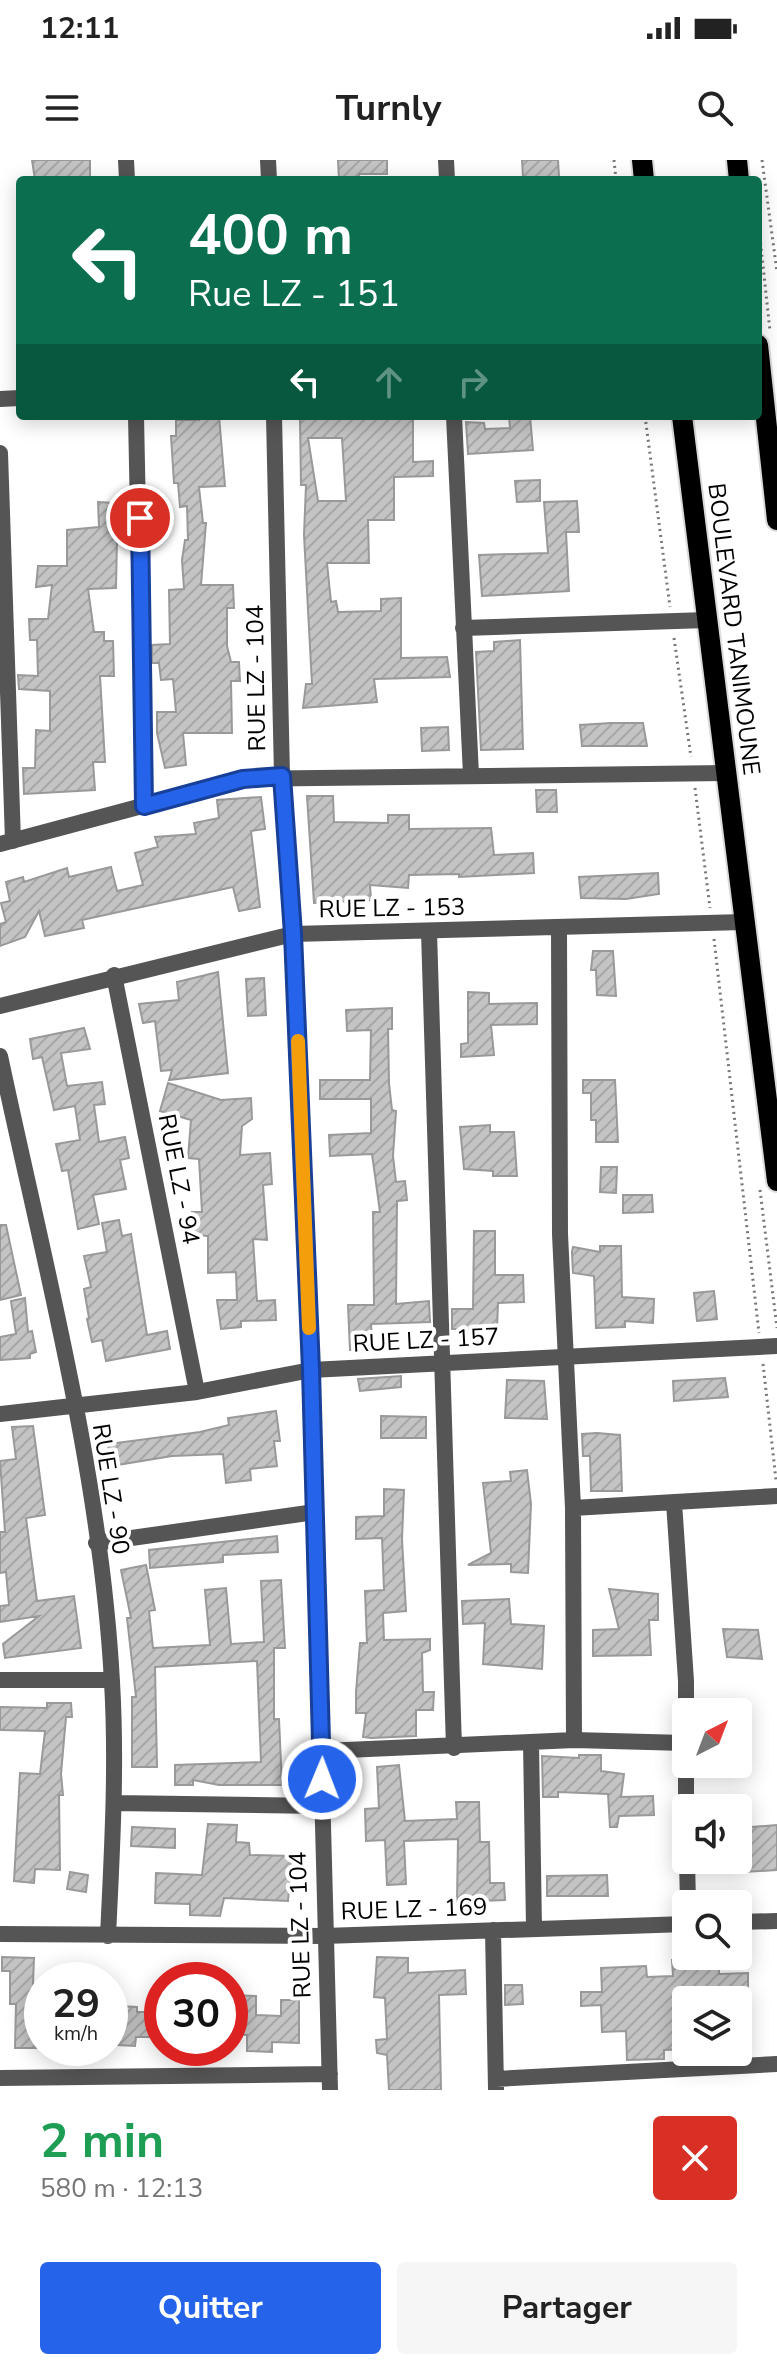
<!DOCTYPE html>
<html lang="fr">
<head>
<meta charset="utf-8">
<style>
	:root { --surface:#fff; --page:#f6f6f6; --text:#222; --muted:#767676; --accent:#2563eb }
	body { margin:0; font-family:"Nunito Sans",sans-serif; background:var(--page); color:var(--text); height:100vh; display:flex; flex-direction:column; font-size:30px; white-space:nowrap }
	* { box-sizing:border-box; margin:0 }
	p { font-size:26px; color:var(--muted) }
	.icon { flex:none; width:44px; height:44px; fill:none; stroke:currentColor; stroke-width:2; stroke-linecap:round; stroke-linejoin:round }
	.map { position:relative; height:1930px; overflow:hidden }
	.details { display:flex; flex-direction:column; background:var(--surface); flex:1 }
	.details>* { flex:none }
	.hud { position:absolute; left:16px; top:16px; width:746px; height:244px; border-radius:8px; box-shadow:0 4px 20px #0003; background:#0b6e4f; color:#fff; overflow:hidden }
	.needle { width:52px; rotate:42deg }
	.tools { position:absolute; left:672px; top:1538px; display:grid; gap:16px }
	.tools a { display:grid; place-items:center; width:80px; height:80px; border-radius:8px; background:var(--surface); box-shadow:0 4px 20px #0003; font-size:40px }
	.speed { position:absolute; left:24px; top:1802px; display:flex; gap:16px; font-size:40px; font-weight:700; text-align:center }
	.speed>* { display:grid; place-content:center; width:104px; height:104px; border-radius:50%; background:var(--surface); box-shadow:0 4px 20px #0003; line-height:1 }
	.speed small { font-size:20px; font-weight:400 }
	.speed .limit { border:12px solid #d22; background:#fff; color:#111 }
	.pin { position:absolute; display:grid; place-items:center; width:68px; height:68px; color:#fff; margin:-34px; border:4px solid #fff; border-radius:50%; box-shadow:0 2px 8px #0007 }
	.me { position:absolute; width:88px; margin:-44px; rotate:1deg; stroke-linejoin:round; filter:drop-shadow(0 0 6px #0008) }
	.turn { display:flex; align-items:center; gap:28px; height:168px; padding:0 40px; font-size:36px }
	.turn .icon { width:104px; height:104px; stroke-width:2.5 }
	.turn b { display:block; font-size:56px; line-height:68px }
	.lanes { display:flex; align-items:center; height:76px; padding:0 40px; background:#0003; justify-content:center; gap:40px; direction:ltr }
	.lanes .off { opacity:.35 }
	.round { display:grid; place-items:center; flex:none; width:84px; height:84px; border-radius:8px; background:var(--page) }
	.head { display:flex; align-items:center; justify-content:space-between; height:136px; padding:0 40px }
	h1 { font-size:48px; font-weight:700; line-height:60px; color:#1e9e55 }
	.primary-button { display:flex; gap:16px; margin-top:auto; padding:16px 40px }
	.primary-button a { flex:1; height:92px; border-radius:8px; background:var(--accent); color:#fff; font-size:32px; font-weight:700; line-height:92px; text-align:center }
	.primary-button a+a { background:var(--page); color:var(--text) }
	.status { display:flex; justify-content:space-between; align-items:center; height:56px; padding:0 40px; background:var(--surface); direction:ltr }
	.status svg { height:22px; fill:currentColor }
	header { display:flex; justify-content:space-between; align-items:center; height:104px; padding:0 40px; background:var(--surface); font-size:36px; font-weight:700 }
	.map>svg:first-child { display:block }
</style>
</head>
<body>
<div class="status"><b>12:11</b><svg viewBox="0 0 49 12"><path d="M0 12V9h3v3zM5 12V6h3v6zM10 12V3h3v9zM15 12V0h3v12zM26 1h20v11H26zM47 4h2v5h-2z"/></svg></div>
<header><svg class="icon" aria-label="menu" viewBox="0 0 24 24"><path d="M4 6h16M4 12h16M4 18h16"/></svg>Turnly<svg class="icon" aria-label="search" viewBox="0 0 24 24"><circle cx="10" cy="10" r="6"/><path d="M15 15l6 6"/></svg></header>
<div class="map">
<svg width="777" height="1930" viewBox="0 0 777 1930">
	<defs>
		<pattern id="building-hatch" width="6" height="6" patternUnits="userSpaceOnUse" patternTransform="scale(2)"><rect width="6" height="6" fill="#c4c4c4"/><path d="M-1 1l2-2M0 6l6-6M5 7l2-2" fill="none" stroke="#a7a7a7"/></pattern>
	</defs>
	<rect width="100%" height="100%" fill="#fff"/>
	<!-- building -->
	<path fill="url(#building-hatch)" stroke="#999" stroke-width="2" fill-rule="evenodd" d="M32 0H90V18L35 20Z
		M338 0H387V14H359V20H339Z
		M522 0H558L559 17H523Z
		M199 256H219L225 326 199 327 203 363H206L201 425H233L234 448H227V486L231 502H239L240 521H231L232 573H183L186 605 165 608 157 573V552H176L173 519 161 520 159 503H152V485L170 484 169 430 184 429 182 400 185 380H188L187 346 180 347 178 323H174L171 276H176V260H199Z
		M413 256V302L433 301V316L394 317V360H368L369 403H327L331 442 336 441 338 452 381 451V439L401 438V498L447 497 450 517 374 519 377 542 303 548 306 524H312L304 375 306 325H301L300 258ZM308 278H342L346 341H318Z
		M509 256H530L533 290 468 294 466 262 484 263 485 269 510 268Z
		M540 320V341L517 342 515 321Z
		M577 341 579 372H566L569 431 482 436 479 395 548 393 544 342Z
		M98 342 116 343 121 380H117L116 428 88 429 94 472H104V481H113L114 516H100L105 602H93L95 630 24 634 23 608H35L36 570 50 571V531L19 529 18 515 38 516 37 480H30L29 459H48L52 425 36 427 38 406H67V370L99 367Z
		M520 480 523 589 481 590 476 492 494 491V482Z
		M611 563H643L647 586H582L580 565Z
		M448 567 449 590 422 591 421 568Z
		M536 630H556L557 652H537Z
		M307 636H333L334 662 388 663V655H409V669L491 668 494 695 533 693 534 713 459 717V714L409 715 408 728 370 725 371 740 314 743Z
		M261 637 265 669 251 671 260 747 239 751 233 727 82 760 84 768 45 776 39 751 25 777 0 786V764L6 762 1 743 10 741 6 722 23 717 24 722 67 708 69 717 111 707 117 731 143 725 135 693 158 687 155 677 196 674 194 663 219 658 217 640Z
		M658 713 659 734 626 739 581 738 579 717Z
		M593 791H613L616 836 597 835 596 810H591Z
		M218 812 228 913 169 920 172 910 161 911 155 861 143 863 139 844 179 840 177 822Z
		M264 818 266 855 248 856 246 819Z
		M468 832 489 833V844L537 843V864L491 865 494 895 461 897V884L468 883Z
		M392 848V869H388L389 923 392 950 396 951 393 996 396 1022 405 1021 407 1040 397 1041 396 1144 429 1141 430 1162 371 1164 373 1189 350 1190 348 1145H374L373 1052H380L372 994 330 996 329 975 371 973V939H320V920H370L371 870 347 871 346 850Z
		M84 868 90 889 61 893 67 926 102 922 105 944 94 945 99 982 125 977 129 998 120 1000 126 1029 93 1035 99 1064 78 1069 68 1010 62 1011 56 984 80 980 75 946 54 950 42 897 33 899 30 879Z
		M583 920H615L618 982H596V960H591V933H583Z
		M168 923 221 940 251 938 252 959 242 966 240 995 270 993 272 1024 263 1025 267 1080 253 1079 257 1141 275 1140 276 1160 241 1161V1167L221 1169 217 1140H237L236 1112 208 1113V1076L194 1075 192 1052H202L199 999 188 998 191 960 160 951Z
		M490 965V972H514L517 1016H493V1011L464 1009 460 967Z
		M601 1007H617L616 1033 600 1032Z
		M623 1035H652L653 1052 623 1053Z
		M119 1060 122 1076 131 1074 147 1175 167 1171 170 1189 106 1201 102 1180 92 1182 87 1159 89 1158 84 1129 91 1127 84 1096 107 1092 102 1063Z
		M0 1065H6L21 1135 0 1140Z
		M474 1071H495V1115H523L524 1142 498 1143 497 1169H452V1149H473Z
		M600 1086H621L622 1137 654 1139 653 1163 625 1161V1167L596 1168 594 1116 573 1113 572 1092 573 1087 600 1092Z
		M714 1131 717 1159 697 1161 694 1133Z
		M25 1138 28 1172 32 1171 36 1192 30 1194V1198L0 1200V1177L16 1174 11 1141Z
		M401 1216V1227L360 1231 358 1219Z
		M725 1218 728 1237 674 1241 673 1221Z
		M507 1220 544 1221 547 1259 505 1258Z
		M276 1251 280 1281H274L277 1306 250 1309 251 1320 226 1323 223 1294 172 1296 111 1306 108 1284 200 1272 229 1265 228 1258Z
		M381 1256 426 1257V1278H381Z
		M33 1266 45 1355 26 1358 37 1441 74 1436 81 1488 5 1498 3 1484 39 1456 0 1462V1446L9 1445 6 1412 0 1413V1372H5L0 1301 16 1299 12 1267Z
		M597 1273 620 1275 622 1331H591L590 1296H583L582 1274Z
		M527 1310 531 1344 528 1413 511 1412V1404L468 1405 491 1393 483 1323 511 1321 510 1312Z
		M384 1329 404 1330 402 1379 406 1451 383 1453 384 1480 430 1479V1490L422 1493 423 1532H434L433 1550H416V1576L371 1578 363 1577 366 1553H356V1532L360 1483H367L365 1431 384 1430 382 1378 356 1379V1357L384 1356Z
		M277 1376 278 1392 223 1395V1402L150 1408 149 1390Z
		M146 1405 155 1450 149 1451 153 1488 210 1485 205 1430 226 1428 231 1484 264 1482 261 1421 281 1420 285 1488H274V1559H279L282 1625H219L193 1620V1625H175V1605L261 1602 257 1501 155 1507 157 1607H132V1537H136L127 1458H131L121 1410Z
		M609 1429 658 1434V1460H649L651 1495 593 1496V1470L619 1469Z
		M509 1439 511 1464 544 1466 542 1509 483 1504 485 1463 463 1464 462 1441Z
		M723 1469 758 1470 762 1499 727 1497Z
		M47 1543H71L72 1557H66L61 1614 63 1635H59L60 1710 35 1709 34 1723 14 1721 20 1613 40 1614 45 1571 0 1570V1547L47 1548Z
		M579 1595H601V1611L624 1614 621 1637 653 1636 654 1655 619 1656 617 1667H610L608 1634 558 1632V1637H543L542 1596 579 1598Z
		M399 1605 405 1661 457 1659 456 1642H479L480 1682H489L490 1723H504L505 1740 457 1742 458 1679 404 1681 406 1724 387 1725 385 1680 366 1681 365 1649 379 1648 377 1607Z
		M208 1664 237 1665 236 1682 249 1683 250 1695 292 1696 288 1741 224 1738 220 1756 190 1755V1744L155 1743 156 1713 202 1715Z
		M777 1665V1710L744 1712 742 1689H738V1668Z
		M132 1667 175 1669V1688L131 1686Z
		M70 1712 88 1715 86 1732 67 1729Z
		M607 1715 608 1736H547V1716Z
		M2 1797 34 1798 33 1824H42V1845L36 1844V1888H15L16 1844H10V1811H2Z
		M377 1797 408 1798V1813L465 1810 466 1834 439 1835 441 1930H389L387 1895 377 1893 376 1880 387 1879 385 1838 374 1837Z
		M705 1798 719 1799V1814L748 1813V1838L686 1839V1889L664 1890V1899L627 1900 626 1871 602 1872 601 1845 581 1846V1832H602L601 1808 646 1806 647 1817 673 1816 672 1800Z
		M505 1825H522L523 1844 505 1845Z
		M230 1835 256 1836V1855L281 1856V1840H299V1883L272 1882V1892L247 1891V1875L230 1874Z
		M119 1846 137 1847V1852H162V1877H136L135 1886 117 1885Z"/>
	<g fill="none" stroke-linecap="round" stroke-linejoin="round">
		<defs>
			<path id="primary" d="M642 0 644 20
				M737 0 739 20
				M758 185 777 360
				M682 256 777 1021"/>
		</defs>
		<!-- primary casing -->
		<use href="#primary" stroke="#dbdbdb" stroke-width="24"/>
		<!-- path -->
		<path stroke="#777" stroke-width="3" stroke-dasharray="2 4" stroke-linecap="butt" d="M614 0 616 20
			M762 0 777 112
			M758 59 770 171
			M645 256 670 447
			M674 478 691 597
			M695 628 710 748
			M714 779 759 1173
			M760 1030 777 1168
			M763 1204 776 1320"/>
		<!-- minor -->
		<path stroke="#555" stroke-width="16" d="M126 0 127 20
			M268 0 269 20
			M446 0 447 20
			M0 239 20 238
			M136 256 144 646
			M274 256 282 616 293 774 311 1210 330 1930
			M454 256 471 615
			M0 293 13 681
			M463 468 707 460
			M0 684 243 619 726 613
			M559 770 560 1074 573 1348 574 1580
			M429 772 454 1588
			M114 815 197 1232
			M0 846 293 774 744 762
			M0 896C43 1099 101 1314 112 1522 117 1607 112 1691 108 1776
			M0 1254 197 1232 311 1210 777 1186
			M674 1342 686 1521V1650
			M573 1348 777 1336
			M96 1383 315 1352
			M0 1520H112
			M531 1582 534 1768
			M323 1591 574 1580 685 1583
			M114 1643 321 1646
			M687 1700 688 1744
			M738 1762 777 1761
			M493 1770 496 1929
			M0 1774 324 1776 686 1764
			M0 1918 330 1914
			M496 1919 777 1904"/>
		<!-- primary -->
		<use href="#primary" stroke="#000" stroke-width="20"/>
	</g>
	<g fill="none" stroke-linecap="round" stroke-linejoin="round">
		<defs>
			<path id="route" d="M140 358 144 646 243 619 282 616 293 774 311 1210 322 1619"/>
		</defs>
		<!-- route casing -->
		<use href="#route" stroke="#184099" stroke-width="20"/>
		<!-- route -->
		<use href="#route" stroke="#2563eb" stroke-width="14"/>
		<!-- slow -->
		<path stroke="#f59e0b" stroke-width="14" d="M298 881 309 1168"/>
	</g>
	<g text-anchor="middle" stroke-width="8" stroke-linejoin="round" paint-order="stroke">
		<!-- street labels -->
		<g font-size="24" fill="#000" stroke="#fff">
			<text transform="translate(734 469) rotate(83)" y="8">BOULEVARD TANIMOUNE</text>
			<text transform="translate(256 518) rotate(-91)" y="8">RUE LZ - 104</text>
			<text transform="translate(392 748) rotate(-1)" y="8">RUE LZ - 153</text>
			<text transform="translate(179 1019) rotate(79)" y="8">RUE LZ - 94</text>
			<text transform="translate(426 1180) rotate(-3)" y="8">RUE LZ - 157</text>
			<text transform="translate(111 1329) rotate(81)" y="8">RUE LZ - 90</text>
			<text transform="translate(414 1749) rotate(-2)" y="8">RUE LZ - 169</text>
			<text transform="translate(300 1765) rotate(-92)" y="8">RUE LZ - 104</text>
		</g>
	</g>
</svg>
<div class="tools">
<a><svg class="needle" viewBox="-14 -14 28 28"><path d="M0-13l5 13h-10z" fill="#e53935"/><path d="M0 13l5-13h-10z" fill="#767676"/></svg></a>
<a><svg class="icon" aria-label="sound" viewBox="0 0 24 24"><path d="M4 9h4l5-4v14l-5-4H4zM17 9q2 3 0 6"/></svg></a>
<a><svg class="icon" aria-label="search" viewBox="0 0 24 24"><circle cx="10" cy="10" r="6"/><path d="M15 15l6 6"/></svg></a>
<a><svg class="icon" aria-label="layers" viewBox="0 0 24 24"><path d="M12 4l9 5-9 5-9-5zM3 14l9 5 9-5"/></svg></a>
</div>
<div class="speed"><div>29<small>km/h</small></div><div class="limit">30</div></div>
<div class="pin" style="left:140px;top:358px;background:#d93025"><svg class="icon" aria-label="arrive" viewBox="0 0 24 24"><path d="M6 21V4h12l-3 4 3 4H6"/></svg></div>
<svg class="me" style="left:322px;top:1619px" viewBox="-20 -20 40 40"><circle r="17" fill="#2563eb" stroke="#fff" stroke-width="3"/><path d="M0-11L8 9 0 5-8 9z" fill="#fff"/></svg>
<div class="hud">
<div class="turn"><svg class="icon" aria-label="left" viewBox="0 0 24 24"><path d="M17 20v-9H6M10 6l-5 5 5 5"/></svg><div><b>400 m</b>Rue LZ - 151</div></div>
<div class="lanes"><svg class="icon" aria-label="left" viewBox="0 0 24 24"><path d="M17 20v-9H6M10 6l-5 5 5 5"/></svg><svg class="icon off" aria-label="ahead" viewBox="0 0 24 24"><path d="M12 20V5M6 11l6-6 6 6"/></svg><svg class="icon off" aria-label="right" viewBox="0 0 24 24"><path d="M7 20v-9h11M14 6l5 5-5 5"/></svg></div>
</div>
</div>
<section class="details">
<div class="head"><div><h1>2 min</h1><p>580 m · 12:13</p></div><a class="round" style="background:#d93025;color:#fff"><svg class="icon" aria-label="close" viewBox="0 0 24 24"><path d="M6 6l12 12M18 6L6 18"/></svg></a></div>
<div class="primary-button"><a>Quitter</a><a>Partager</a></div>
</section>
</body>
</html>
